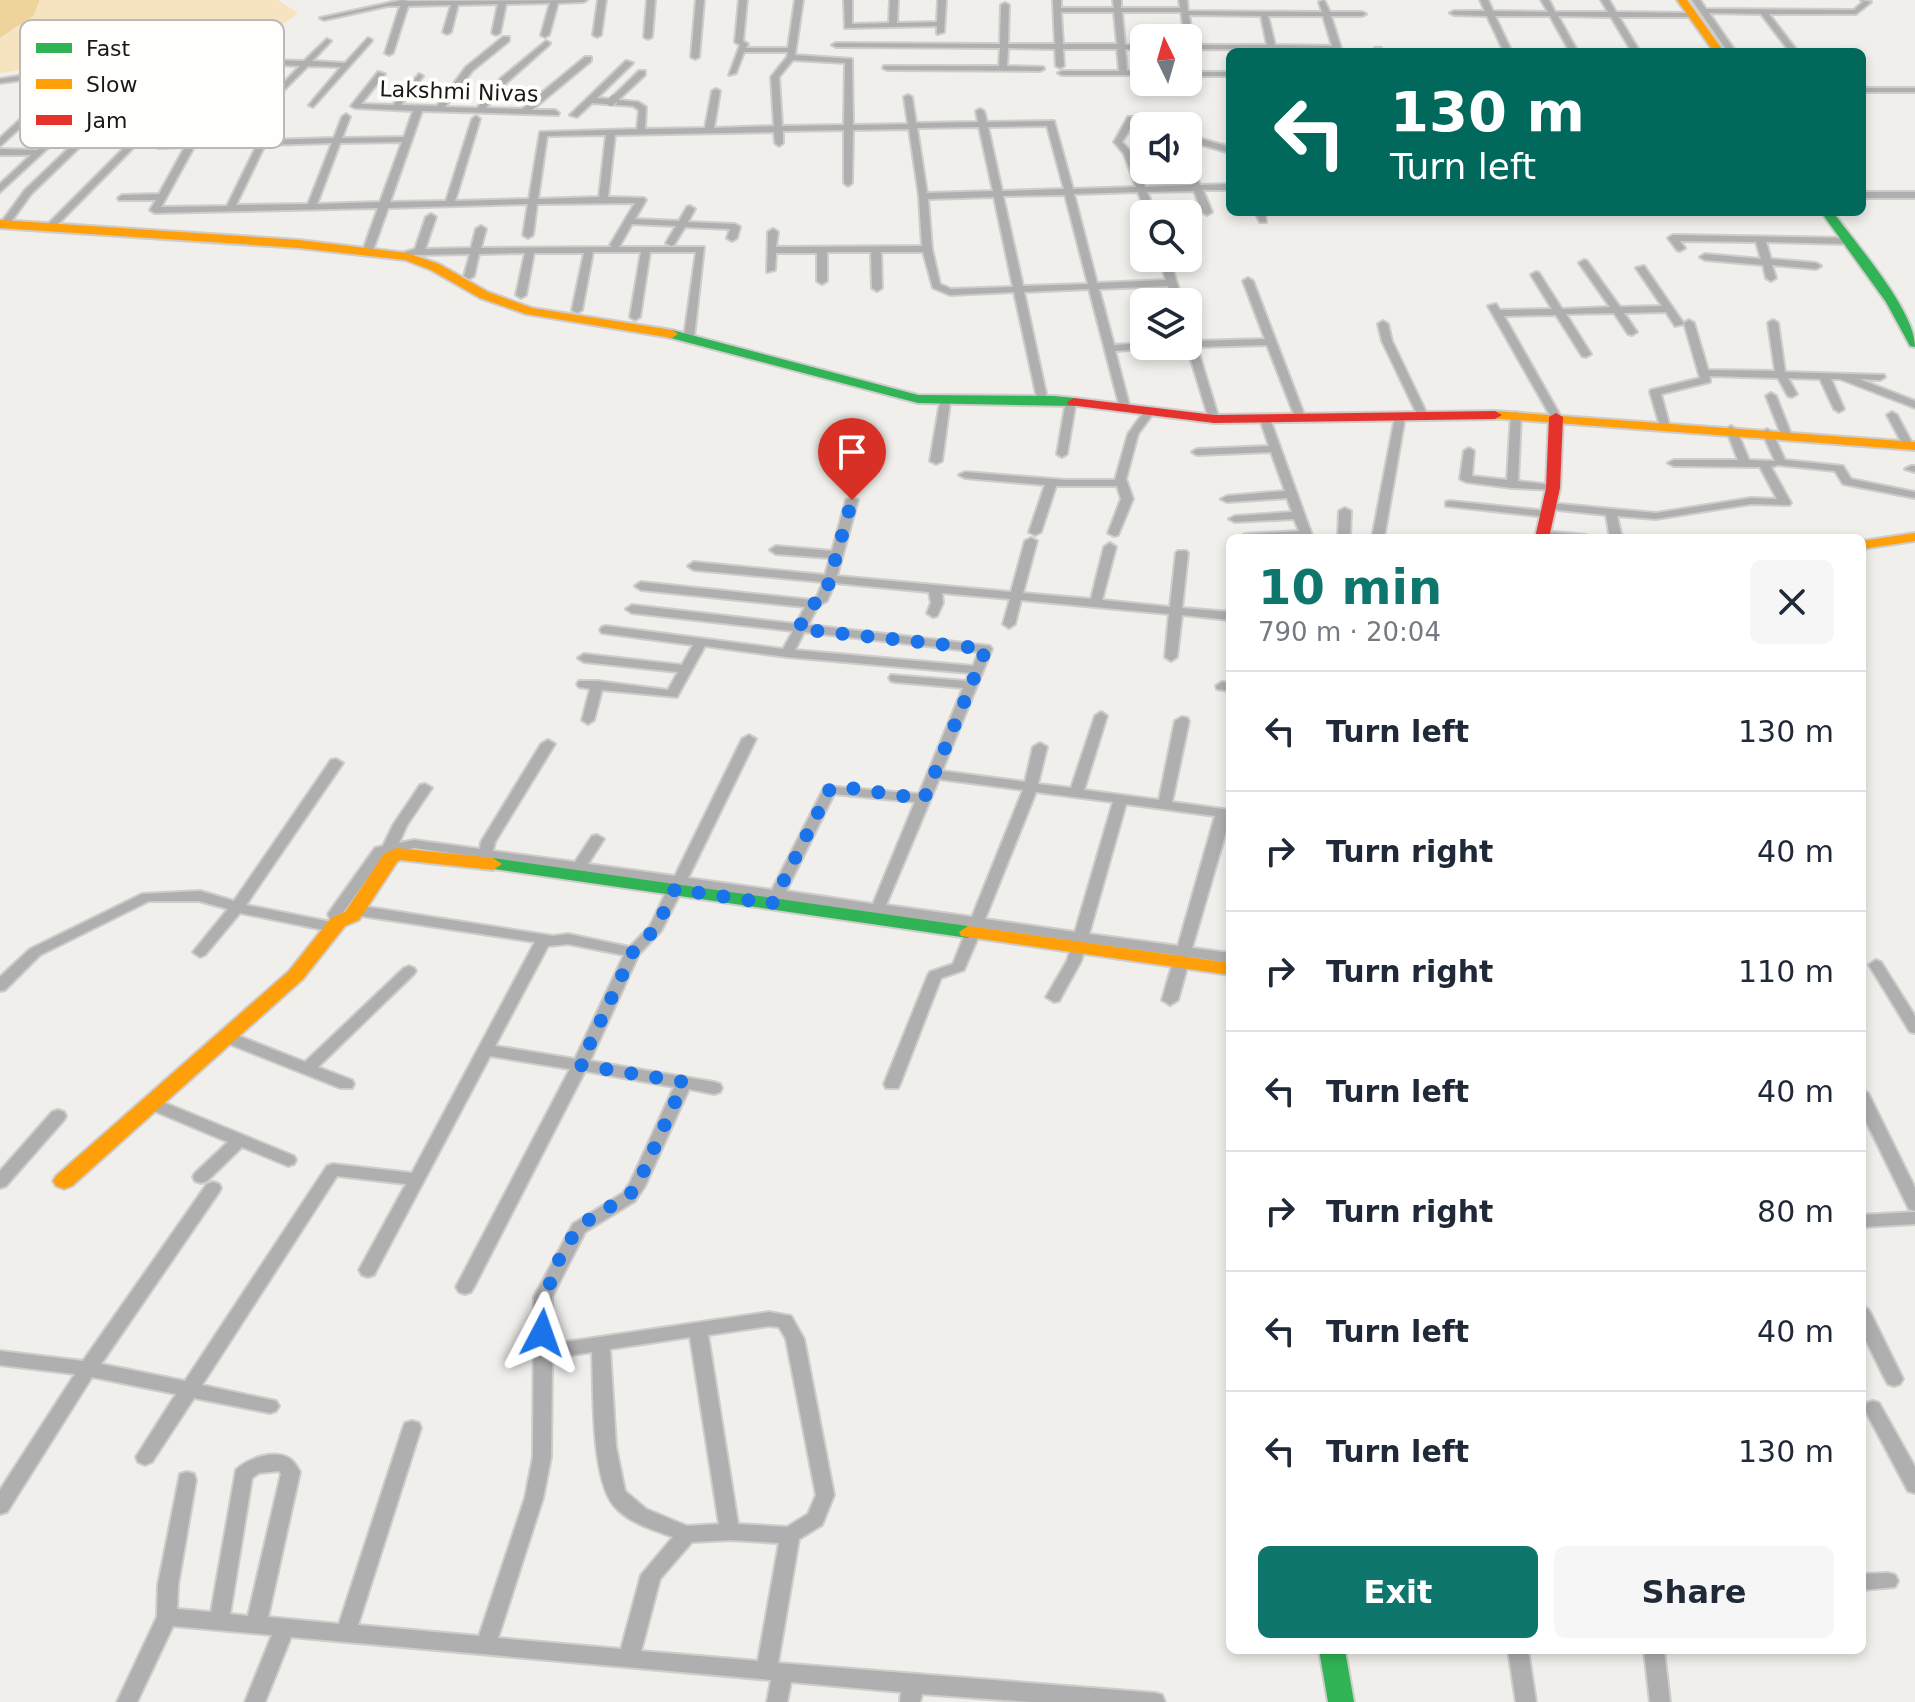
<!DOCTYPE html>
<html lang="en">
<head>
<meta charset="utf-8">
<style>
	:root { --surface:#fff; --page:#f6f6f7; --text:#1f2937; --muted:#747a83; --line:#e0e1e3; --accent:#0f766e }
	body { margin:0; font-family:"DejaVu Sans",sans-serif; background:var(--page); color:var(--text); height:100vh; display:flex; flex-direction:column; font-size:30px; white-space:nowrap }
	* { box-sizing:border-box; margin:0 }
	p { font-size:26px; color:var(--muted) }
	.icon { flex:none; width:44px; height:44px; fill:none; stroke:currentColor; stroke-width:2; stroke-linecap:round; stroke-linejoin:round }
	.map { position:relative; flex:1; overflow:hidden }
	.panel { position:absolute; left:1226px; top:534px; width:640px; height:1120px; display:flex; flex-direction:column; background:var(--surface); border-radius:12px; box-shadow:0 4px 12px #0003 }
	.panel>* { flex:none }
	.hud { position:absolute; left:1226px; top:48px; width:640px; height:168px; border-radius:12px; box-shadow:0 4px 12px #0003; background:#00695c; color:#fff; overflow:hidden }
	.needle { width:52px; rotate:355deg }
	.tools { position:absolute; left:1130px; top:24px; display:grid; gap:16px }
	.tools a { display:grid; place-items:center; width:72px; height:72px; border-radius:12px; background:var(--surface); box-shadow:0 4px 12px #0003; font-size:40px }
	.pin { position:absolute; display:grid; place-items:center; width:68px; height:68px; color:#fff; margin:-82px -34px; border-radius:50% 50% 50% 0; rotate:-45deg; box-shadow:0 0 8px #0007 }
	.pin .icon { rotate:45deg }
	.me { position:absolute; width:88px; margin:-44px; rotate:4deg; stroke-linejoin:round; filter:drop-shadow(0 0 6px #0008) }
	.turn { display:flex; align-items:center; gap:28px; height:168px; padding:0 32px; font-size:36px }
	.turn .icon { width:104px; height:104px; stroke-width:2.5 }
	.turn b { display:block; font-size:56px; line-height:68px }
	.round { display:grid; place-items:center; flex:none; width:84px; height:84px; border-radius:12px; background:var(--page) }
	.summary { display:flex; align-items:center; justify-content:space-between; height:136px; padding:0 32px }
	h1 { font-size:48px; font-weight:800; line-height:60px; color:var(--accent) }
	.action { display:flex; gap:16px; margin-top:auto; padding:16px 32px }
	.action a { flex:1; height:92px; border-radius:12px; background:var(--accent); color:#fff; font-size:32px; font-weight:800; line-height:92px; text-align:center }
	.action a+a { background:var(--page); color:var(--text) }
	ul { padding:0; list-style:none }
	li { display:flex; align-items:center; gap:24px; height:120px; padding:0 32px; border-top:2px solid var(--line) }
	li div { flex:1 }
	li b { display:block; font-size:30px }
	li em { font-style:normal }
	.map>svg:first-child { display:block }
</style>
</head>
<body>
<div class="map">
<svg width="1915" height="1702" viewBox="0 0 1915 1702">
	<rect width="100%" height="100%" fill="#f1efec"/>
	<!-- green -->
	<path fill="#f5e4bf" d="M39 0H278L298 13C260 48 181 41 133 49 88 56 45 67 0 73V38L18 27Z"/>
	<!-- water -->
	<path fill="#eed49a" d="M0 0H39V2L33 16 0 38Z"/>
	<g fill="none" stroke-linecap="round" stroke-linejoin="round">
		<defs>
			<path id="street" d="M402 0 409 1 587 0 583 2 558 3 549 35 545 37 541 35 550 3 506 4 500 33 496 35 492 33 498 4 458 5 451 32 447 34 443 32 451 5 408 6 393 53 389 55 385 53 400 6H388L324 20 320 18Z
				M598 0H606L601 35 597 37 593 35Z
				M647 0H655L652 37 648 39 644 37Z
				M696 0H704L699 57 695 59 691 57Z
				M739 0H747L743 41 748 44 746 48H788L795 0H803L795 55 852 59 853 125 908 124 904 97 908 95 912 97 916 123 978 122 976 111 980 109 984 111 987 122 1054 121 1073 189 1136 187 1124 154 1114 142 1128 117H1153L1172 126 1134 122 1122 142 1132 153 1145 187 1192 185 1185 170H1188V163L1192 166 1200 185 1230 184V190H1203L1212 212 1207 215 1202 212 1194 191 1147 192 1156 214H1146L1138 192 1074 194 1097 283 1166 280 1159 258H1169L1183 302H1173L1168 286 1099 289 1114 345 1144 343V346H1150L1145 349 1115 351 1130 408 1129 410 1125 411 1120 408 1089 289 1024 292 1047 398 1042 401 1037 398 1014 292 950 295 933 288 923 252H881L882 288 877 291 872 288 871 252H827V281L822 284 817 281V253H776L775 270 767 272 768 232 773 229 778 232 776 247 922 246 919 196 909 129 853 130 852 183 848 186 844 183V130L783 131V143L779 146 775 143 774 132 615 135 608 197 644 198 646 200 635 219 679 221 687 207 690 206 695 209 688 222 735 224 740 227 737 238 732 241 727 238 730 229 685 227 674 245 671 246 666 243 676 226 632 224 619 247H704L694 337 689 340 684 337 696 252H650L640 317 635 320 630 317 641 252H593L582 310 577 313 572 310 584 253H534L526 295 521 298 516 295 525 253 479 254 474 276 469 279 464 276 470 254 412 255 398 259 393 256 415 249 426 217 431 214 436 217 425 249 471 248 476 229 481 226 486 229 481 248 612 247 610 245 635 203 537 204 533 235 528 238 523 235 528 204 388 208 373 250 368 253 363 250 378 208 155 213 150 210 156 200H119L118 198 122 195 159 194 185 147 159 148 156 147V143L188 142 203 115 252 64 218 62 54 228H48V224L210 62 170 60 31 194 8 226 0 224 25 190 161 60 147 59 81 70 94 88 90 90H87L74 71 30 78 44 96 40 98 23 80 0 83V79L147 55H166L183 41 187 43 174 56 214 57 231 43 235 45 223 58 261 59 279 42 283 44 269 60 304 61 327 39 331 41 312 61 345 63 368 38 372 40 371 42 313 107 309 105 341 67 308 66 266 108 262 106 263 104 300 66 261 64 210 118 197 142 259 140 270 119 274 116 278 119 268 140 334 138 342 117 346 114 350 117 342 138 404 137 413 111 355 108 351 106 378 72 385 74 361 104 393 105 419 74 423 76 401 105 437 106 466 67 503 37H509V41L472 71 445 107 477 108 500 79 546 41 550 43 549 45 506 83 486 108 522 109 585 57H591V61L532 110H555L559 113 558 115 422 111 390 202 446 201 472 119 476 116 480 119 455 201 529 199 540 132 637 129 639 110 633 106 592 103 577 117 570 115 626 61 633 63 597 98 610 99 639 71H645V75L618 100 638 102 646 107 645 129 705 128 712 91 716 89 720 91 714 128 774 126 771 77 787 57 788 52H744L736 73 729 75 740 45 735 42ZM793 60 845 63 844 125 782 126 779 77ZM1047 126 1064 189 1002 191 988 127ZM979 127 993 191 927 193 917 128ZM606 135 599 197 538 199 547 136ZM402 142 380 202 317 204 340 143ZM332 143 308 204 236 205 265 145ZM257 145 227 206 161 207 194 147ZM1065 195 1088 284 1023 286 1003 196ZM994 197 1013 287 951 289 940 284 932 249 928 199Z
				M844 0H852V24L889 23 890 0H898L897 23 937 22 938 0H946L944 32 937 34V26L845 28Z
				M1053 0H1061V8H1114L1113 0H1121V8H1180L1179 0H1187L1188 11 1322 12 1319 2 1324 0 1330 12H1362L1366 14 1362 16H1331L1341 48 1337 50 1194 49 1198 72H1230V76H1188V38H1185L1181 12H1122L1125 45H1144V49H1125L1127 71H1144V75H1062L1058 73 1062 71H1119L1117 49H1063L1064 66 1060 68 1056 66 1055 49 1008 48 1007 66 1043 67 1044 69 1040 71 887 70 883 68 884 66H999L1000 48 836 47 832 45 836 43 1000 44 1001 5 1005 3 1009 5 1008 44H1055ZM1061 12H1114L1117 44H1063ZM1189 15 1261 16 1267 45H1194ZM1268 16H1323L1332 46 1275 45Z
				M1480 0H1488L1493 11 1548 12 1541 0H1549L1555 12H1608L1601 0H1609L1616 12 1692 13 1696 15 1692 17H1619L1640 52H1632L1611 17 1558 16 1578 52H1570L1550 16H1495L1512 52H1504L1487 16 1454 15 1450 13 1454 11H1485Z
				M1692 0H1700L1706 9 1854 10 1863 2 1861 0 1871 2 1856 14H1769L1798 52H1790L1761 14 1709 13 1736 52H1728Z
				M1375 48H1381L1382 52H1374Z
				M105 87 112 89 0 192V184L31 155H0V149L37 150Z
				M1862 88H1915V92H1862Z
				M47 95 54 97 0 146V138Z
				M1188 135 1230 147V153L1188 141Z
				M1862 192H1915V198H1862Z
				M1255 212H1265L1266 222H1260Z
				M1673 235 1848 238 1853 241 1848 244 1766 242 1771 259 1816 263 1821 266 1816 269 1772 265 1776 278 1771 281 1766 278 1763 265 1705 260 1700 257 1705 254 1761 259 1756 242 1680 241 1685 248 1680 251 1677 250 1668 238Z
				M1584 260 1587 261 1620 307 1662 306 1636 268 1644 266 1684 324 1675 326 1666 312 1624 313 1637 332 1632 335 1628 334 1614 313 1566 314 1591 354 1586 357 1582 356 1556 315 1504 316 1561 417 1556 420 1551 417 1488 306 1496 304 1500 310 1552 309 1531 275 1536 272 1539 273 1562 309 1610 307 1579 263Z
				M1248 278 1253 281 1305 417 1304 419H1296L1295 417 1267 345 1197 347 1219 419 1214 422 1209 419 1187 347 1184 346H1188V332L1192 333 1195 341 1265 339 1243 281Z
				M1689 320 1694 323 1708 370 1775 371 1768 323 1773 320 1778 323 1785 372 1884 375 1885 377 1880 380 1859 379 1915 401V408L1840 379H1831L1844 409 1839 412 1834 409 1820 379 1788 378 1797 394 1792 397 1788 396 1778 378 1710 376V382L1661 394 1669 424 1664 427 1660 426 1650 392 1651 390 1700 378 1684 323Z
				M1383 321 1388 324 1392 341 1428 416 1427 418H1419L1418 416 1382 341 1378 324Z
				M1771 393 1776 396 1791 434 1790 436 1786 437 1781 434 1766 396Z
				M1071 398 1076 401 1067 454 1062 457 1057 454 1066 401Z
				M945 399 950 402 942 461 936 464 930 461 940 402Z
				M1150 408 1155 411 1138 434 1126 479 1133 499 1118 535 1114 536 1108 533 1121 499 1117 486H1056L1041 532 1035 535 1029 532 1045 485 965 478 959 475 965 472 1066 480H1115L1128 434 1146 409Z
				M1516 412 1521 415 1518 481 1553 485 1557 486V490L1512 488 1466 482 1460 479 1464 451 1469 448 1474 451 1472 476 1507 480 1511 415Z
				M1892 412 1897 415 1913 445 1912 447 1908 448 1903 445 1887 415Z
				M1400 414 1405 417 1384 538H1372L1395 417Z
				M1265 416 1270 419 1313 538H1242L1243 535 1247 534 1299 531 1294 519 1235 522 1229 519 1235 516 1292 512 1287 498 1227 502 1221 499 1227 496 1285 491 1271 452 1197 455 1192 452 1197 449 1269 446 1260 419Z
				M1731 426 1736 429 1749 460 1775 461 1762 432 1767 429 1772 432 1785 460 1843 466 1851 479 1915 492V498L1843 484 1835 471 1778 465 1771 467 1791 503 1789 505 1751 504 1656 519 1617 516 1622 538H1610L1606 515 1549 509 1543 506 1549 503 1656 513 1751 498 1777 499 1760 467 1674 466 1668 463 1674 460H1738L1726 429Z
				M1911 466H1915V472L1905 469Z
				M852 497 858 500 837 576 1011 592 1025 541 1031 538 1037 541 1023 593 1091 599 1104 547 1110 543 1116 547 1102 600 1170 607 1176 553 1178 551H1186L1188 553 1182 608 1230 612V620L1182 615 1177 657 1171 661 1165 657 1169 614 1021 600 1015 624 1009 628 1003 624 1010 599 942 593 943 603 937 616 933 617 927 613 931 603 929 592 835 583 827 601 818 606 808 625 990 646 992 649 942 771 1025 782 1033 747 1040 743 1047 747 1038 784 1071 788 1095 716 1101 712 1107 716 1084 790 1159 800 1175 721 1182 717 1187 718 1189 721 1172 802 1230 810V818L1192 948 1230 953V963L1190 957 1178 1000 1170 1005 1162 1000 1175 955 1087 943 1081 961 1059 1001 1054 1002 1046 997 1067 961 1073 941 982 928 964 970 941 978 900 1084 898 1088H886L884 1084 928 975 930 972 953 964 968 926 883 914 879 921 874 923 867 918 869 912 781 900 774 905 769 903 768 898 684 886 661 931 639 954 590 1061 714 1082 720 1084 722 1088 720 1092 714 1094 689 1089 645 1186 635 1201 585 1232 552 1297V1344L769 1312 791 1316 804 1339 834 1495 822 1525 799 1539 778 1663 1155 1693 1162 1695 1165 1702H1031L922 1694 920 1702H900L901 1692 791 1682 787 1702H767L771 1680 291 1637 265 1702H245L272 1635 173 1626 137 1702H117L157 1617 158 1585 180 1474 187 1472 194 1474 196 1480 178 1585 177 1609 211 1612 236 1470C247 1459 272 1450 287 1457 293 1460 297 1466 300 1472L268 1617 339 1624 403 1428 405 1423 412 1421 419 1423 421 1428 358 1625 479 1636 525 1498 533 1457 534 1297 573 1224 623 1193 630 1183 674 1087 585 1071 474 1287 471 1292 465 1294 459 1292 456 1287 570 1069 490 1056 374 1275 368 1277 362 1275 359 1270 406 1184 337 1176 202 1385 276 1401 279 1406 276 1411 270 1413 194 1398 152 1462 145 1465 138 1462 136 1457 176 1394 92 1377 7 1512 0 1514V1490L75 1374 0 1365V1351L83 1361 207 1184 213 1182 219 1184 221 1188 219 1192 101 1364 185 1381 327 1166 333 1164 412 1173 535 942 355 915 350 913 348 910 350 907 355 905 553 936 568 934 630 947 650 926 670 884 583 872 576 876 571 875 570 870 491 859 485 862 480 861 478 857 414 848 401 851 400 855 385 854 342 914 345 922 339 930 334 932 240 913 205 955 200 957 193 952 228 909 199 901H149L40 955 5 990 0 991V977L30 949 142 894 200 891 234 901 331 760 336 759 343 763 246 905 331 922 328 914 330 911 375 848 383 846 393 825 420 785 425 784 432 788 407 825 399 843 414 840 480 849 481 842 541 744 548 740 555 744 495 842 493 851 575 862 592 836 597 835 604 839 588 864 675 876 742 739 749 735 756 739 688 878 772 890 825 786 919 794 963 688 895 682 891 681 889 678 891 675 966 681 970 673 787 657 705 646 677 697 602 690 594 720 588 724 582 720 590 689 579 687 577 684 579 681H597L668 690 678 672 584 662 578 658 584 654 682 665 693 645 602 633 600 630 602 627 606 626 783 649 793 631 632 613 626 609 632 605 796 624 805 607 641 590 635 586 641 582 812 600 816 599 823 582 694 570 688 566 694 562 825 575 830 558 776 554 770 550 776 546 832 551 846 500ZM804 632 979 652 973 666 795 650ZM939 779 1023 790 972 917 886 905ZM1036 792 1113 802 1075 932 985 919ZM834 794 915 802 873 904 786 891ZM1126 804 1215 816 1178 946 1089 934ZM568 944 624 955 575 1059 495 1046 548 946ZM769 1326 779 1327 786 1339 816 1495 808 1514 787 1527 738 1524 708 1335ZM690 1337 719 1524 687 1526 646 1509 625 1491 616 1447 610 1349ZM592 1352C594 1389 590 1484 617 1509 632 1524 654 1530 673 1537L641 1575 621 1649 498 1638 543 1498 551 1457 552 1358ZM279 1471 281 1474 248 1616 230 1614 252 1478 259 1473ZM730 1540 779 1543 758 1661 641 1651 660 1579 692 1542Z
				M1450 501 1547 511 1553 514 1547 517 1446 506V502Z
				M1345 508 1351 511 1350 538H1338L1339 511Z
				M1543 531 1586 535 1592 538 1539 536V532Z
				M1222 682 1230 683V691L1217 689 1216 686Z
				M1876 960 1881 962 1915 1016V1033L1910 1032 1869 965Z
				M409 966 414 968 416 971 414 974 318 1067 352 1080 354 1084 352 1088H340L224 1042 221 1038 224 1034H234L305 1062 404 968Z
				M1862 1091 1868 1093 1870 1097 1915 1188V1211L1909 1209 1907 1205 1862 1113Z
				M153 1098 294 1156 296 1160 294 1164 288 1166 242 1147 207 1181 201 1183 195 1181 193 1177 195 1173 228 1142 147 1108 145 1104 147 1100Z
				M58 1110 64 1112 66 1116 64 1120 6 1186 0 1188V1171L52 1112Z
				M1915 1212V1224L1862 1227V1215Z
				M1862 1307 1868 1309 1871 1314 1903 1379 1900 1384 1894 1386 1888 1384 1885 1379 1862 1332Z
				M1873 1401 1879 1403 1915 1467V1493L1908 1491 1864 1408 1867 1403Z
				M1888 1573 1895 1575 1898 1581 1895 1587 1862 1590V1574Z
				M1508 1650H1528L1536 1702H1516Z
				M1644 1650H1664L1670 1702H1650Z"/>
			<path id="fast" d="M1821 212H1833C1856 244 1915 310 1915 347L1910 346 1886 302Z
				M672 330 918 395 1054 396 1074 398 1081 402 1074 406 918 403 667 337V331Z
				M493 858 968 926 977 932 968 938 487 868 484 864Z
				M1319 1650H1345L1354 1702H1328Z"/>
			<path id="slow" d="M1677 0H1687L1724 52H1714Z
				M0 220 299 240 407 253 439 264 488 292 532 308 672 330 678 334 672 338 526 314 480 298 431 270 405 260 299 248 0 228Z
				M1495 411 1915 442V450L1490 418V412Z
				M1915 533V541L1862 549V541Z
				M397 848 493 858 502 864 493 870 400 860 397 862 359 920 345 926 303 979 72 1186 64 1189 56 1186 53 1181 56 1176 289 971 331 918 345 912 384 854Z
				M968 926 1230 963V975L961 936 959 932Z"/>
			<path id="jam" d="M1074 398 1214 415 1495 411 1502 415 1495 419 1214 423 1069 405 1067 402Z
				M1556 413 1563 417 1560 488 1549 538H1535L1546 488 1549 417Z"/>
		</defs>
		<!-- street casing -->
		<use href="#street" stroke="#cecdcb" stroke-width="4"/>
		<!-- fast casing -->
		<use href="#fast" stroke="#cecdcb" stroke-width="4"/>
		<!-- slow casing -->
		<use href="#slow" stroke="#cecdcb" stroke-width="4"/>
		<!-- jam casing -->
		<use href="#jam" stroke="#cecdcb" stroke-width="4"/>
		<!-- street -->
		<use href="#street" fill="#b0afb0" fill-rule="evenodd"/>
		<!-- fast -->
		<use href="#fast" fill="#30b455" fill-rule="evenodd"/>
		<!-- slow -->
		<use href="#slow" fill="#ff9f0a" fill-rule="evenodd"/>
		<!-- jam -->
		<use href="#jam" fill="#e5322d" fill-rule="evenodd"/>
		<defs>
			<path id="street-bridge" d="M611 102 614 99"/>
		</defs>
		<!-- street-bridge casing -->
		<use href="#street-bridge" stroke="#cecdcb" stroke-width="10" stroke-linecap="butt"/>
		<!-- street-bridge -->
		<use href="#street-bridge" stroke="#b0afb0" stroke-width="8"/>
	</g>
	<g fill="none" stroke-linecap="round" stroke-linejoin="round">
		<!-- route -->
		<path stroke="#1a73e8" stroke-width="14" stroke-dasharray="0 25.2" d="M542 1333C542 1296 559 1242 590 1219 606 1206 624 1204 637 1186L684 1082 580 1065 633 952 656 928 675 889 772 904 830 789 843 787 924 799 986 649 798 629 813 604 821 601 827 589 852 500"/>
	</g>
	<g text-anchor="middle" stroke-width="8" stroke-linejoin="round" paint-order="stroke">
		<!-- far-street labels -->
		<g font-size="22" fill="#1a1916" stroke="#fffefb">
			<text transform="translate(459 91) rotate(2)" y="8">Lakshmi Nivas</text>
		</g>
	</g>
	<!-- legend -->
	<rect x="20" y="20" width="264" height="128" rx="12" fill="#fffefb" stroke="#bab9b6" stroke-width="2"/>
	<rect x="36" y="43" width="36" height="10" fill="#30b455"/>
	<rect x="36" y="79" width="36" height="10" fill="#ff9f0a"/>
	<rect x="36" y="115" width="36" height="10" fill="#e5322d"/>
	<g font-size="22" fill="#1a1916">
		<text x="86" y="56">Fast</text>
		<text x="86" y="92">Slow</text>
		<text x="86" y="128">Jam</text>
	</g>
</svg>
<div class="tools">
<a><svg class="needle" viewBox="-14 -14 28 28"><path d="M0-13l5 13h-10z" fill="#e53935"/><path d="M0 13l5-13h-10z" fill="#747a83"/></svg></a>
<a><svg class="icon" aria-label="sound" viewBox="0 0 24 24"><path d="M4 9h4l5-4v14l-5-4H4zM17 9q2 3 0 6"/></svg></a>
<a><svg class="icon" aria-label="search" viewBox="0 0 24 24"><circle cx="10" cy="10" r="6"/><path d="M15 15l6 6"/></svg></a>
<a><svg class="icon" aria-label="layers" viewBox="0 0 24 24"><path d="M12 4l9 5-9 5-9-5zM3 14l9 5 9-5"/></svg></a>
</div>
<div class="pin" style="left:852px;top:500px;background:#d93025"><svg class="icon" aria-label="arrive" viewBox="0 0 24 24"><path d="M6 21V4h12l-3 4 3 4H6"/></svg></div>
<svg class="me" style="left:542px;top:1333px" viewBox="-20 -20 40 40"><path d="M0-17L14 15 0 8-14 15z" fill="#1a73e8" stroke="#fff" stroke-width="4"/></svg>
<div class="hud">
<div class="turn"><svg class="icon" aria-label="left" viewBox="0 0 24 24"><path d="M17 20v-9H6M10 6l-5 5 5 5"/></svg><div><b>130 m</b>Turn left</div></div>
</div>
<section class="panel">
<div class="summary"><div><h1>10 min</h1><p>790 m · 20:04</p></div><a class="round"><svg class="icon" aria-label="close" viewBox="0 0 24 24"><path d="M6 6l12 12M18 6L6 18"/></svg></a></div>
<ul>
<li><svg class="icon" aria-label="left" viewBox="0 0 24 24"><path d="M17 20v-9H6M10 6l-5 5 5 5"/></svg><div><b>Turn left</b></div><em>130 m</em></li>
<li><svg class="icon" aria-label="right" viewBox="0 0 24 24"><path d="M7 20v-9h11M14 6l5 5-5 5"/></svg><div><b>Turn right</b></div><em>40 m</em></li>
<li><svg class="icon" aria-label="right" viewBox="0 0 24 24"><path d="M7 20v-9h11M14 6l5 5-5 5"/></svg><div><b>Turn right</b></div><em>110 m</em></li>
<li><svg class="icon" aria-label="left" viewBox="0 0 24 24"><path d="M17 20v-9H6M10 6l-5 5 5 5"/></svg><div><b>Turn left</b></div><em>40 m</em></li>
<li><svg class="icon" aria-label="right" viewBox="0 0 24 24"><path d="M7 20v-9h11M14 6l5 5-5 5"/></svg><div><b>Turn right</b></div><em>80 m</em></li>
<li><svg class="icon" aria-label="left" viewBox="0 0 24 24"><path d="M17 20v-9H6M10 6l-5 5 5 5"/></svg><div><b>Turn left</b></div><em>40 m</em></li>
<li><svg class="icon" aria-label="left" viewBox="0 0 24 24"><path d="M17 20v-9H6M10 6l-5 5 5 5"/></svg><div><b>Turn left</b></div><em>130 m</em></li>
</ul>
<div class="action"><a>Exit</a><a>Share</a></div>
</section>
</div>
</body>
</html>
